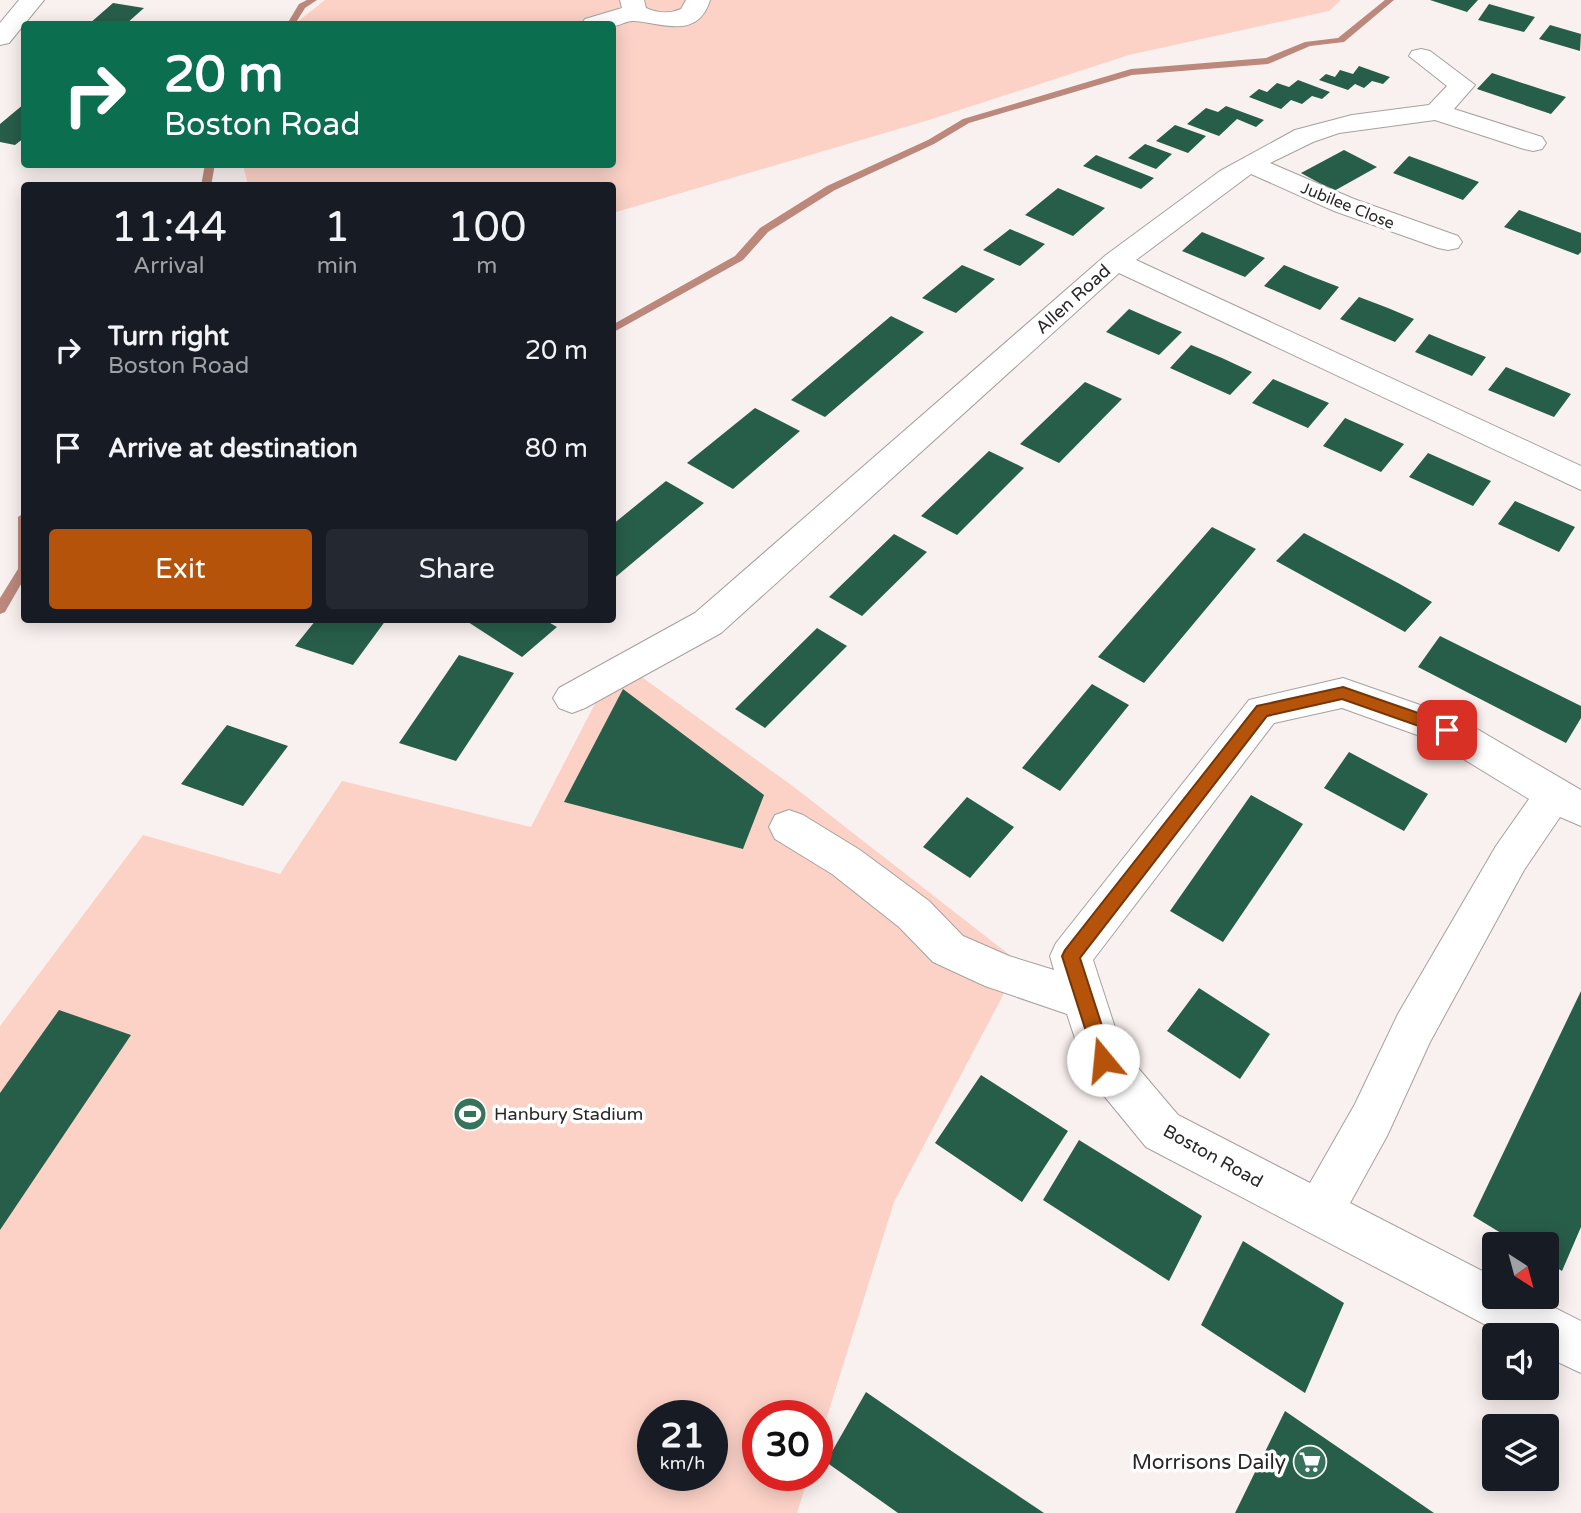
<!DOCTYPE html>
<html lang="en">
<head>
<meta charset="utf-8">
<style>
	:root { --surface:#171b24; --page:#242831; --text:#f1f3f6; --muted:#9ea1a6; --accent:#b45309 }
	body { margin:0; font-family:"Varela Round",sans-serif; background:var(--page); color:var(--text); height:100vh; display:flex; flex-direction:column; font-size:26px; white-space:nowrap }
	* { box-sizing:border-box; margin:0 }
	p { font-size:23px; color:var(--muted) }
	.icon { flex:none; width:38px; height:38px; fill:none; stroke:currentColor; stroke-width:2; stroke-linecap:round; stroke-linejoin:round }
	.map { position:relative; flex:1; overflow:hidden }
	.panel { position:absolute; left:21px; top:182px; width:595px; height:441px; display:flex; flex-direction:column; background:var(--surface); border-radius:7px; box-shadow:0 4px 18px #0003 }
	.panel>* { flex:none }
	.hud { position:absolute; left:21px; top:21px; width:595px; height:147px; border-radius:7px; box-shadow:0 4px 18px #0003; background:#0b6e4f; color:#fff; overflow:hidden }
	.needle { width:46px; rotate:144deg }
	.controls { position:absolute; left:1482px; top:1232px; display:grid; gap:14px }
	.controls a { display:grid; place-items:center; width:77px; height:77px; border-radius:7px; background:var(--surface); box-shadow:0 4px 18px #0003; font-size:35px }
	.speed { position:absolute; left:637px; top:1400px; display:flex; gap:14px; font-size:35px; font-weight:700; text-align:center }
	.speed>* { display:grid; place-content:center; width:91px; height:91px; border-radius:50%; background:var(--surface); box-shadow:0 4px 18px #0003; line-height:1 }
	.speed small { font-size:18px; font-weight:400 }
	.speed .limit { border:10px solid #d22; background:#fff; color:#111 }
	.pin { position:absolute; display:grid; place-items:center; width:60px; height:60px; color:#fff; margin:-30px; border-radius:14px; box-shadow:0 4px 10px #0006 }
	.me { position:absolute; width:77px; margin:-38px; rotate:343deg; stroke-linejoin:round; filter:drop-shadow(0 0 5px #0008) }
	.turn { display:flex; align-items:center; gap:24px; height:147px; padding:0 28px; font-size:32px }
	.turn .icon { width:91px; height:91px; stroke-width:2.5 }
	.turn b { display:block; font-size:49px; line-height:60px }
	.eta { display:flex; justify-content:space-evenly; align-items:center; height:119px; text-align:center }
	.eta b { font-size:42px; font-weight:600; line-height:49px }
	.button { display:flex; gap:14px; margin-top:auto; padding:14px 28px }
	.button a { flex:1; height:80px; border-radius:7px; background:var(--accent); color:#fff; font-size:28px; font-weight:600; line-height:80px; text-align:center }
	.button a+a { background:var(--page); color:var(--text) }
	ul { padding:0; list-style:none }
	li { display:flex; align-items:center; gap:21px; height:98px; padding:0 28px }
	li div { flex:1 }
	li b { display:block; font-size:26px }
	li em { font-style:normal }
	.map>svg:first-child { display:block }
</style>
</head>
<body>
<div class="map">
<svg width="1581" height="1513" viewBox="0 0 1581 1513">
	<rect width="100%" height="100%" fill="#f9f1ef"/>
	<!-- green -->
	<path fill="#fcd2c7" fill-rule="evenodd" d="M325 0H1341L1329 11 1129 55 929 120 613 213 612 186 248 185 243 165 612 164V24H295Z
		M639 675 794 787 1020 963 894 1202 817 1449V1416H758V1475H809L797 1513H0V1026L143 835 280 874 342 781 531 827 600 694ZM653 1416H712V1475H653Z"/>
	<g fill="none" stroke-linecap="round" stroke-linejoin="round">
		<!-- stream -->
		<path fill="#bc887c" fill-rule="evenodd" d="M307 0H317L305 8 295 24H287L299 4Z
			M1385 0H1394L1344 42 1310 46 1268 64 1132 75 969 123 934 144 835 190 768 232 743 260 612 333V325L735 256 760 228 827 186 928 140 963 119 1131 69 1266 58 1305 42 1338 38Z
			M205 164H215L211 186H201Z
			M24 513V579L5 612 0 614V598L18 569V517Z"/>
	</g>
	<!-- building -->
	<path fill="#275e4a" d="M1430 0H1478L1467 12Z
		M113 3 144 8 126 24H89Z
		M1489 4 1535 17 1524 32 1478 20Z
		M1550 25 1581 34 1580 51 1539 39Z
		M1359 66 1390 77 1383 84 1372 81 1364 88 1355 84 1348 90 1319 80 1326 74 1335 77 1340 70 1353 74Z
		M1492 73 1547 91 1566 97 1551 114 1477 89Z
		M1298 80 1330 92 1322 99 1312 96 1302 104 1291 100 1281 109 1249 97 1259 89 1267 92 1277 83 1289 87Z
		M24 104V138L15 145 0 142V124Z
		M1226 106 1264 120 1256 127 1237 119 1219 136 1187 124 1206 108 1218 112Z
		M1175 125 1206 136 1188 153 1156 141Z
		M1145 144 1172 154 1156 169 1128 158Z
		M1344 150 1377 167 1334 191 1301 173Z
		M1096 155 1154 178 1141 189 1083 166Z
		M1409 156 1431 164 1479 182 1463 200 1393 173Z
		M1058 188 1105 208 1073 236 1025 215Z
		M1519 210 1581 233V252L1578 255 1504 227Z
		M1010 229 1045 244 1020 266 983 250Z
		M1202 232 1241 248 1265 258 1245 277 1182 251Z
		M962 265 995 279 956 313 922 298Z
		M1284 265 1313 277 1339 287 1320 310 1264 286Z
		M1359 297 1388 308 1414 319 1395 342 1340 319Z
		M1129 309 1154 320 1182 332 1159 355 1106 332Z
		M891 316 924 332 825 417 791 400Z
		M1429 334 1458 346 1486 357 1472 376 1415 352Z
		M1191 345 1222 358 1252 372 1230 395 1170 368Z
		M1506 367 1540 381 1571 394 1554 417 1488 390Z
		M1273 379 1329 403 1308 428 1252 403Z
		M1085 382 1122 399 1059 463 1020 444Z
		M755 408 800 431 733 489 687 463Z
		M1345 418 1404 444 1381 472 1323 446Z
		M989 451 1024 468 957 535 921 516Z
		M1428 453 1491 481 1473 506 1409 477Z
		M666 481 704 503 612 580V525Z
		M1515 501 1575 527 1559 552 1498 524Z
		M1212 527 1256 549 1144 683 1098 657Z
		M1304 533 1398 583 1432 602 1405 632 1276 561Z
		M894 534 927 552 862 616 829 597Z
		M316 620H386L353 665 295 646Z
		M465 620H545L557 627 522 657Z
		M817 628 847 646 765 728 735 709Z
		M1440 636 1581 706V718L1566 743 1418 667Z
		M459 655 514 673 456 761 399 743Z
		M1092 684 1129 705 1060 791 1022 768Z
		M623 689 764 795 743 849 564 802Z
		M227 725 288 746 243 806 181 784Z
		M1349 752 1428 794 1404 831 1324 788Z
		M1251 795 1303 824 1223 942 1170 911Z
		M967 797 1014 827 970 878 923 847Z
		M1199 988 1270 1034 1240 1079 1167 1031Z
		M1581 991V1227L1562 1271 1547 1262V1244H1519L1473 1216Z
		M59 1010 131 1035 0 1230V1093Z
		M981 1075 1068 1131 1022 1202 935 1143Z
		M1079 1140 1202 1216 1169 1281 1043 1200Z
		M1243 1241 1344 1303 1305 1393 1201 1325Z
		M866 1392 953 1452 1044 1513H898L826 1462Z
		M1285 1411 1434 1513H1235Z"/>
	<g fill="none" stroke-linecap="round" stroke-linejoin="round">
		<defs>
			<path id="minor" d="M19 0H44L9 43 0 45V23Z
				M620 0H644L646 8C657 13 670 14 681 9L686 0H710C698 40 662 23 634 21 627 20 620 26 613 26 605 26 590 25 581 24L585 19 622 8Z
				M1421 49 1430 51 1475 85 1454 109 1542 137 1546 143 1542 149 1533 151 1524 149 1435 120 1339 133 1313 142 1270 163 1354 199 1458 236 1462 242 1458 248 1448 250 1438 248 1334 211 1251 174 1136 260 1581 466V490L1119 273 721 633 585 708 572 713 559 708 553 698 559 688 695 613 1106 255 1220 171 1295 130 1352 115 1429 105 1447 86 1409 56 1412 51Z
				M1343 678 1460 719 1581 790V826L1560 817 1524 870 1430 1042 1387 1136 1350 1203 1494 1277V1297H1533L1581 1321V1373L1547 1357V1335H1505L1146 1147 1087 1075 1067 1014 985 986 933 962 899 927 832 874 775 839 769 827 775 815 789 810 803 815 860 850 929 901 963 936 1009 956 1054 970 1050 956 1056 943 1249 700ZM1342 708 1434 741 1529 799 1496 846 1398 1014 1355 1104 1310 1183 1178 1115 1122 1049 1093 960 1274 723Z"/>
		</defs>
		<!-- minor casing -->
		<use href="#minor" stroke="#a7a09e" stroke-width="2"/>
		<!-- minor -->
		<use href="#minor" fill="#fff" fill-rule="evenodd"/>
	</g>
	<!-- route -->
	<path fill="#b45309" stroke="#753606" stroke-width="2" d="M1343 687 1453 725 1455 730 1447 736 1342 699 1267 716 1080 958 1113 1060 1110 1066 1103 1069 1097 1066 1062 956 1065 950 1257 706Z"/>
	<!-- icons -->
	<defs>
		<symbol id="stadium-disc" viewBox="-11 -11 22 22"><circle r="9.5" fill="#37725c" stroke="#fff"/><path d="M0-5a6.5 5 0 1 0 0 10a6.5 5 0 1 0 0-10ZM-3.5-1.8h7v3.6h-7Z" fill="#fff"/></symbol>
		<symbol id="supermarket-disc" viewBox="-11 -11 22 22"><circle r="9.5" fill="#37725c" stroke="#fff"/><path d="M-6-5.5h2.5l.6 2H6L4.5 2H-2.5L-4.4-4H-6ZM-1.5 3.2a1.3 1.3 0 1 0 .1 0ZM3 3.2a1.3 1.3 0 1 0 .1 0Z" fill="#fff"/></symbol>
	</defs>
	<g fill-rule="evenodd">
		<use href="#stadium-disc" x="451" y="1095" width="38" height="38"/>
		<use href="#supermarket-disc" x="1291" y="1443" width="38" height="38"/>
	</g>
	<g text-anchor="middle" stroke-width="7" stroke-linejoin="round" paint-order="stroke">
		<!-- far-street labels -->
		<g font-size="16" fill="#292626" stroke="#fff">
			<text transform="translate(1348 205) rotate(22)" y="6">Jubilee Close</text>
		</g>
		<!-- street labels -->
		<g font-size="18" fill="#292626" stroke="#fff">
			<text transform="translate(1073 299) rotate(-42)" y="6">Allen Road</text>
			<text transform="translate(1213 1156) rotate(29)" y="6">Boston Road</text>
		</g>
		<!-- poi labels -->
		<g font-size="18" fill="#292626" stroke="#fff" text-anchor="start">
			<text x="494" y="1120">Hanbury Stadium</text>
		</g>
		<!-- near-poi labels -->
		<g font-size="21" fill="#292626" stroke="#fff" text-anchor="end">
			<text x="1286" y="1469">Morrisons Daily</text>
		</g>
	</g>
</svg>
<div class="controls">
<a><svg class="needle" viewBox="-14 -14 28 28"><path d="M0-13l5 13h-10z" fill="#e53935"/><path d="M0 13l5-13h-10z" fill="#9ea1a6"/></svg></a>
<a><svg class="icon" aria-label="sound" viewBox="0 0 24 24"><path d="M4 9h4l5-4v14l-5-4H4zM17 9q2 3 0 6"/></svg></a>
<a><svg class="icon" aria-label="layers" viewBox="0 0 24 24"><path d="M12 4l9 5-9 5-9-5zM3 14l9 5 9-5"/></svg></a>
</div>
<div class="speed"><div>21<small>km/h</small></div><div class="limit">30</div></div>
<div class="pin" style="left:1447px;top:730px;background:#d93025"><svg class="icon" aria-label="arrive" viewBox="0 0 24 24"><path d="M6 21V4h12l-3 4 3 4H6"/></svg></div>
<svg class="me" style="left:1103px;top:1060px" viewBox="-20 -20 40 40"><circle r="19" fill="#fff"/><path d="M0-13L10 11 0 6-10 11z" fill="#b45309"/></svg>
<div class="hud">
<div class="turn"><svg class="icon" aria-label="right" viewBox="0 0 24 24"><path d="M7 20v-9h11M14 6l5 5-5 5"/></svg><div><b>20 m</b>Boston Road</div></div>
</div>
<section class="panel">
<div class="eta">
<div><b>11:44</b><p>Arrival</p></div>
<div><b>1</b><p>min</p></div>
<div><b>100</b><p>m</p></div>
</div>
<ul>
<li><svg class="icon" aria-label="right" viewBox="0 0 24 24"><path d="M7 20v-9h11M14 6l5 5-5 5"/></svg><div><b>Turn right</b><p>Boston Road</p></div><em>20 m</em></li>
<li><svg class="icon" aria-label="arrive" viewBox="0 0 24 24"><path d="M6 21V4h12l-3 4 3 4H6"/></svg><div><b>Arrive at destination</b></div><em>80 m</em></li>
</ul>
<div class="button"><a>Exit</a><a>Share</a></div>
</section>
</div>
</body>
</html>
